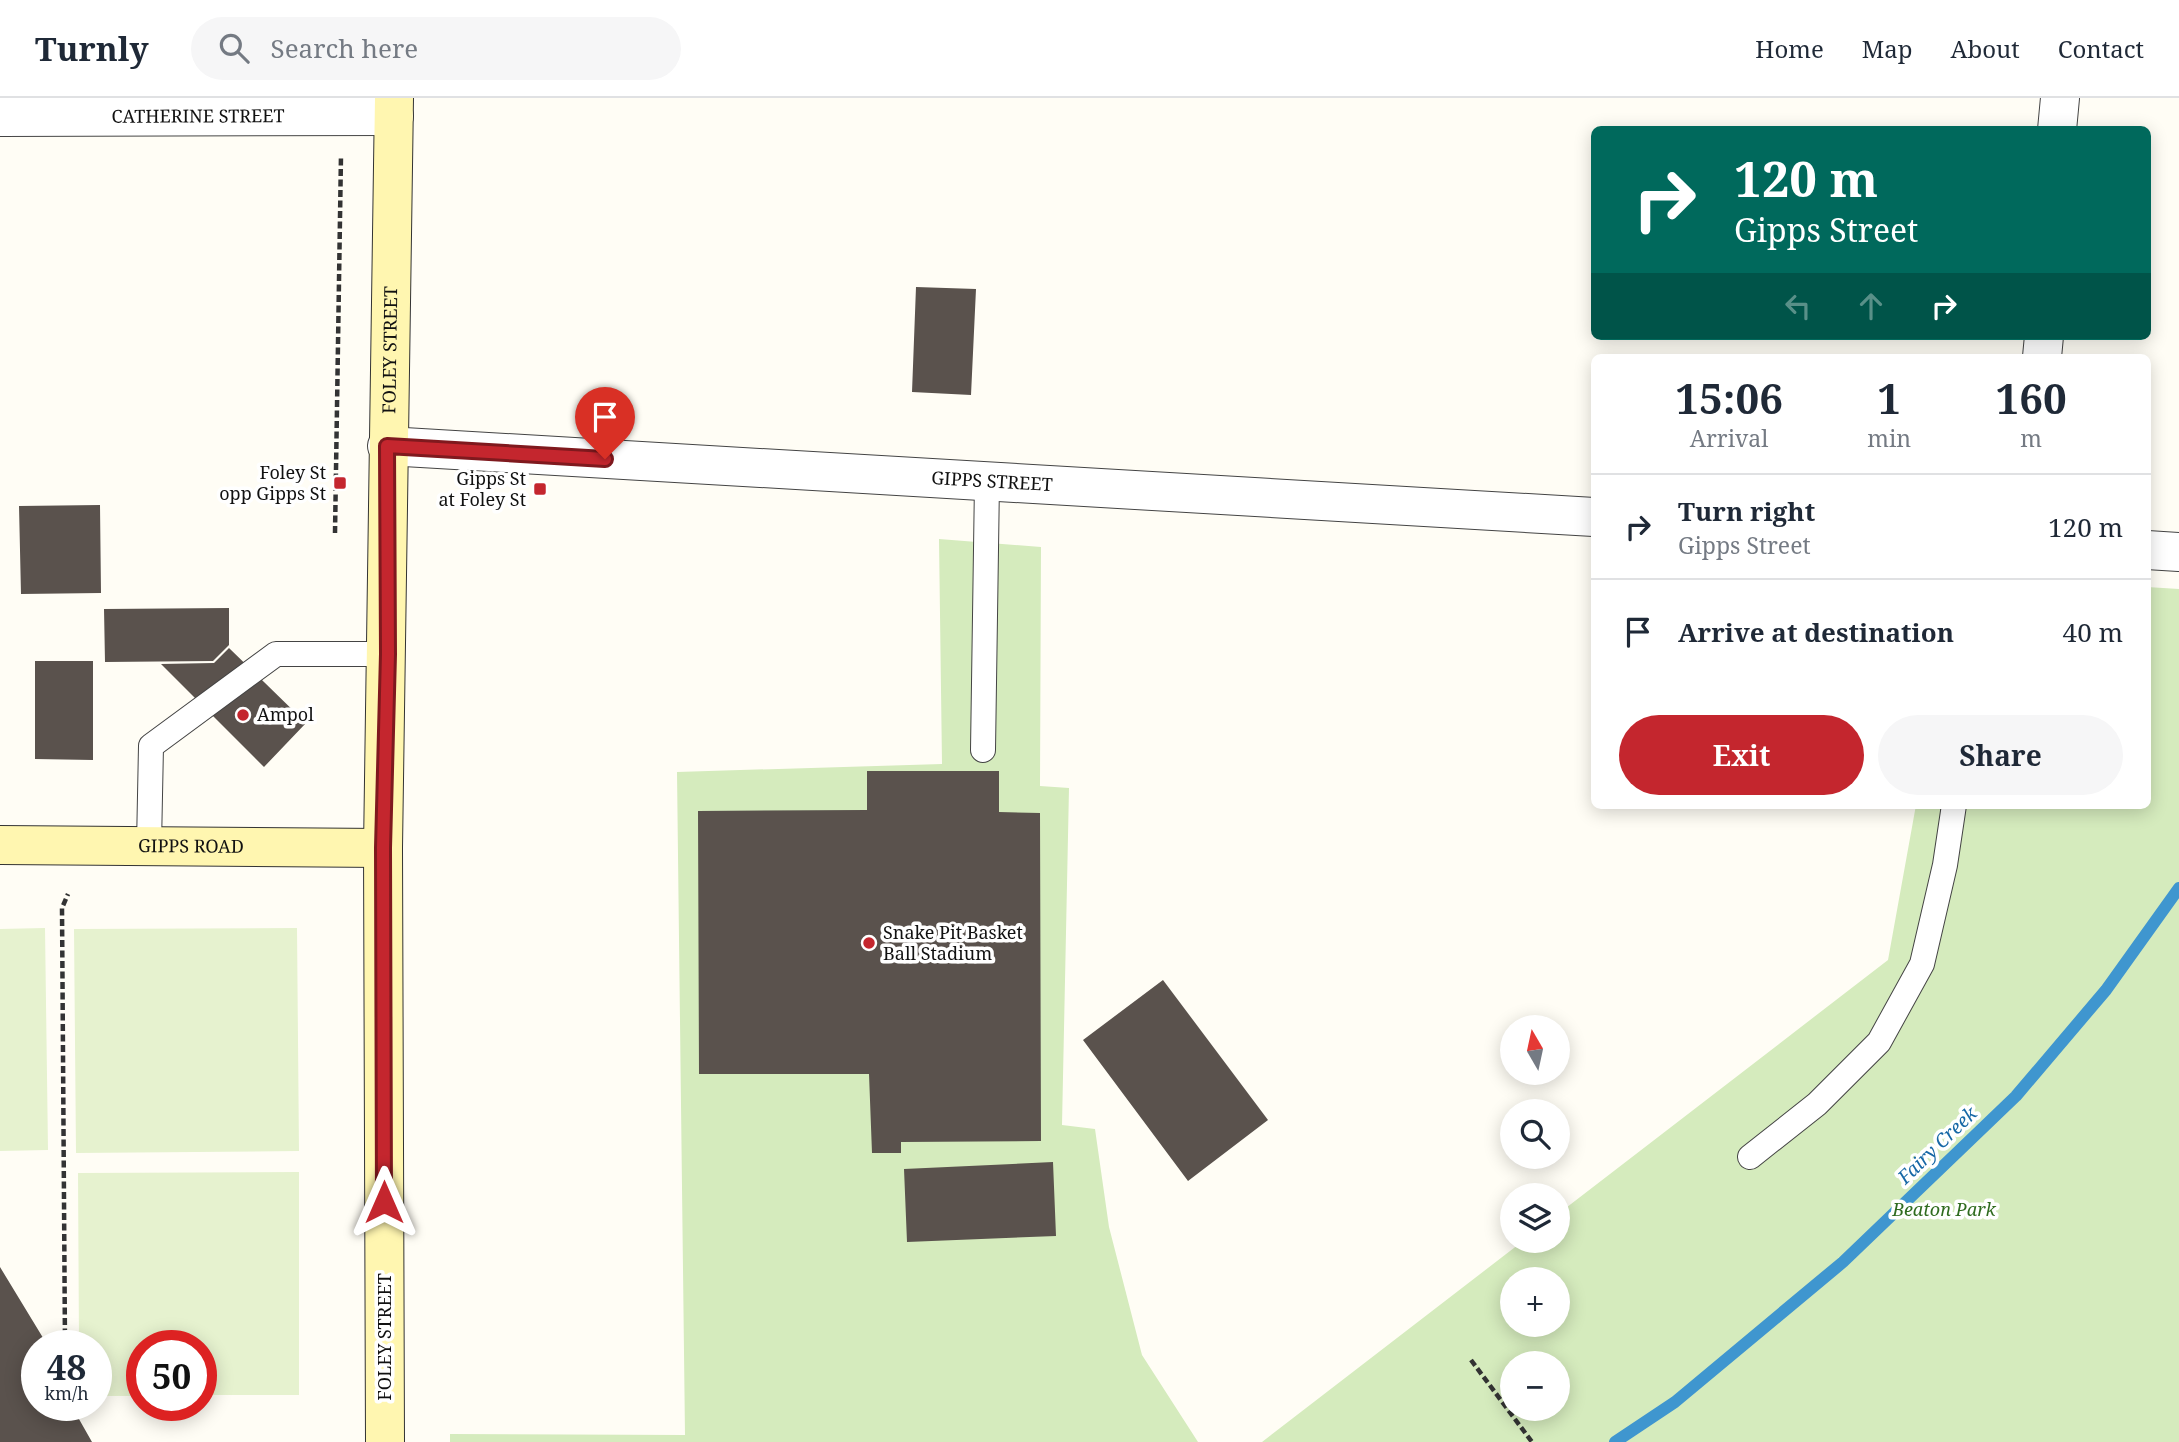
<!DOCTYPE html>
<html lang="en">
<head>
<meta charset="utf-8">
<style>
	:root { --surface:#fff; --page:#f6f6f7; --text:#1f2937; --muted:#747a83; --line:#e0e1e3; --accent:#c4262e }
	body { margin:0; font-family:"Noto Serif",serif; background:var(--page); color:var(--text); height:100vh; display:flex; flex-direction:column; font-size:26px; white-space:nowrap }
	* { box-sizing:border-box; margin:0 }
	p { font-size:23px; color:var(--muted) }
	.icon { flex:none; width:38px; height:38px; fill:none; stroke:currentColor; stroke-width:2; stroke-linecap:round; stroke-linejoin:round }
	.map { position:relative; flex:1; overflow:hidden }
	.sheet { position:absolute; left:1591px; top:256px; width:560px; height:455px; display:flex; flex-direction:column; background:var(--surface); border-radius:10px; box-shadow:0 4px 18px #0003 }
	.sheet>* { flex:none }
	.top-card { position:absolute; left:1591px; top:28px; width:560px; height:214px; border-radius:10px; box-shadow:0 4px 18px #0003; background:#00695c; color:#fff; overflow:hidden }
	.needle { width:46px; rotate:351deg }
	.fabs { position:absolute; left:1500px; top:917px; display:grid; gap:14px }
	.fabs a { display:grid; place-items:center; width:70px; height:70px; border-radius:50%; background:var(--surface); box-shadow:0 4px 18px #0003; font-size:35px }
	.speed { position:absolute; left:21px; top:1232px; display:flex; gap:14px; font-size:35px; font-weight:700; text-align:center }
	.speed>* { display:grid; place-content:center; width:91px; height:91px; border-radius:50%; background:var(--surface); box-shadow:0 4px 18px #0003; line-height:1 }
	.speed small { font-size:18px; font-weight:400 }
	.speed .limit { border:10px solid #d22; background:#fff; color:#111 }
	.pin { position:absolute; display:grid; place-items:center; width:60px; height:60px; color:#fff; margin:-72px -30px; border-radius:50% 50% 50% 0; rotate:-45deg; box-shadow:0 0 7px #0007 }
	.pin .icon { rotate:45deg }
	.me { position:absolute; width:77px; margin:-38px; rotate:0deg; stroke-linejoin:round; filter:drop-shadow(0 0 5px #0008) }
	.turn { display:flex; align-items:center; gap:24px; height:147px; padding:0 28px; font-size:32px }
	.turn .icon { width:91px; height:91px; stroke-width:2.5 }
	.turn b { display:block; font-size:49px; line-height:60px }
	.lanes { display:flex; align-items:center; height:66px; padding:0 28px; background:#0003; justify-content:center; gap:35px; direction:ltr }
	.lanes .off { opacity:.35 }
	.eta { display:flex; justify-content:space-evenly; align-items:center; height:119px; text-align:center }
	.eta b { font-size:42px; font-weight:700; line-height:49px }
	.primary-button { display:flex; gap:14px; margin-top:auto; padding:14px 28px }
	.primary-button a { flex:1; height:80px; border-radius:42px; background:var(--accent); color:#fff; font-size:28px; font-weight:700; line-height:80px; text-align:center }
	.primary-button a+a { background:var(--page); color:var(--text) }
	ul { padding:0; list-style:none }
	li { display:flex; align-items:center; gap:21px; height:105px; padding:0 28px; border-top:2px solid var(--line) }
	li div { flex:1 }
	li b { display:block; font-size:26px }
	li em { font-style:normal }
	header { display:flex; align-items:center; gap:42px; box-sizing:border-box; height:98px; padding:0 35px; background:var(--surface); border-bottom:2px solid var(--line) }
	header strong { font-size:33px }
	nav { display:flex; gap:38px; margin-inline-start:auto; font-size:24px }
	.search { width:490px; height:63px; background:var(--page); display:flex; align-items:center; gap:18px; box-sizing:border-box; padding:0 24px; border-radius:38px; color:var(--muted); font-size:26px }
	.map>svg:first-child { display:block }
</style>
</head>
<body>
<header>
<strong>Turnly</strong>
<div class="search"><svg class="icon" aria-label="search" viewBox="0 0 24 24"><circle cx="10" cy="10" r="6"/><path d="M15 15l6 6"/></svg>Search here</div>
<nav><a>Home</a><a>Map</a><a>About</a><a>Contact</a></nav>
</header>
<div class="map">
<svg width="2179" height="1344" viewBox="0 0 2179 1344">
	<rect width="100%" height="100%" fill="#fffdf5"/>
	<!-- park -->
	<path fill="#d5ebbd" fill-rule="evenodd" d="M939 441 1041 449 1040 688 1069 690 1062 1027 1095 1031 1109 1129 1142 1257 1198 1344H450V1336L685 1337 677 674 942 666Z
		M2147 489 2179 491V1344H1262L1523 1143H1558V1116L1888 862 1916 707H2147ZM1512 1181H1558V1227H1512ZM1512 1265H1558V1311H1512Z"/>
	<!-- pitch -->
	<path fill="#e6f2cf" d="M45 830 48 1052 0 1053V831Z
		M297 830 299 1053 76 1055 74 831Z
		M299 1074V1297H201V1248H142V1298H96V1248H79L78 1075Z"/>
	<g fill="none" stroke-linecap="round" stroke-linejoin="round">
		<!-- stream -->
		<path stroke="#3f96cf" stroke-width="12" d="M1615 1344 1675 1304 1843 1164 2016 998 2106 892 2179 790"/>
	</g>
	<!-- building -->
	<path fill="#5a524d" d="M916 189 976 191 971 297 912 294Z
		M100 407 101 495 21 496 19 408Z
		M229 510V547L213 563 105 564 104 511Z
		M229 550 306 625 264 669 161 566 214 565Z
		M35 563H93V662L35 661Z
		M867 673H999V714L1040 715 1041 1043 901 1044V1055H872L869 976H699L698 713 867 712Z
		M1163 882 1268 1022 1188 1083 1083 942Z
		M1053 1064 1056 1138 907 1144 904 1071Z
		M0 1169 48 1248H37V1307H71L92 1344H0Z"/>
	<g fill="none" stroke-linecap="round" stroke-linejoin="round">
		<defs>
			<path id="service" d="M983 652 987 384
				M149 747 151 648 276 556H388
				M1750 1059 1817 1006 1879 944 1922 866 1945 767 1954 707"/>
			<g id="minor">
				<path id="s1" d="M0 19 394 18"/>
				<path d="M2057 32 2060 0"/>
				<path d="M2042 259 2044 238"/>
				<path id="s2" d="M387 348 1594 419"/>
				<path d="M2147 452 2179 454"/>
			</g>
			<g id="secondary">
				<path id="s3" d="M0 747 383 750"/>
				<path id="s4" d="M385 1344 383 750 394 0"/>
			</g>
		</defs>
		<!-- service casing -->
		<use href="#service" stroke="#444" stroke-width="26"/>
		<!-- minor casing -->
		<use href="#minor" stroke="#444" stroke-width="40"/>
		<!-- secondary casing -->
		<use href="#secondary" stroke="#333" stroke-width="40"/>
		<!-- path -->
		<path stroke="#333" stroke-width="4.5" stroke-dasharray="7 3.5" stroke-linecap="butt" d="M335 435 341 57
			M65 1248 62 810 68 796
			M1471 1262 1532 1344"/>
		<!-- service -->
		<use href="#service" stroke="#fff" stroke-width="24"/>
		<!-- minor -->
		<use href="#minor" stroke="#fff" stroke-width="38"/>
		<!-- secondary -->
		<use href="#secondary" stroke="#fff6b0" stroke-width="38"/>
	</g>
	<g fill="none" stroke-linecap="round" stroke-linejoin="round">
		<defs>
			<path id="route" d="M384 1104 383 750 388 556 387 348 605 361"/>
		</defs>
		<!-- route casing -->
		<use href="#route" stroke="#7f191e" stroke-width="18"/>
		<!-- route -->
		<use href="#route" stroke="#c4262e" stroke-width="12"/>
	</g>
	<!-- markers -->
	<g fill="#c4262e" stroke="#fff" stroke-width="2.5">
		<rect x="333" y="378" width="14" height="14" rx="3.5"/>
		<rect x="533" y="384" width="14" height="14" rx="3.5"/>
		<circle cx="243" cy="617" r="7"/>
		<circle cx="869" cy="845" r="7"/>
	</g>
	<g text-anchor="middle" stroke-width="7" stroke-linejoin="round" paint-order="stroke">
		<!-- street labels -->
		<g font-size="18" fill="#111" stroke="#fff">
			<text dy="6" stroke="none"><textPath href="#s1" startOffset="198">CATHERINE STREET</textPath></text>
			<text dy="6" stroke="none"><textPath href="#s4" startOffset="1092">FOLEY STREET</textPath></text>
			<text dy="6" stroke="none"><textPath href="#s2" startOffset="606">GIPPS STREET</textPath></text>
			<text dy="6" stroke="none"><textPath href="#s3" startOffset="191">GIPPS ROAD</textPath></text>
			<text transform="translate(385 1239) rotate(-90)" y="6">FOLEY STREET</text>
		</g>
		<!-- poi labels -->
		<g font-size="18" fill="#111" stroke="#fff" text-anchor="end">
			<text x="326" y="381">Foley St<tspan x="326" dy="21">opp Gipps St</tspan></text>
			<text x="526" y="387">Gipps St<tspan x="526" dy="21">at Foley St</tspan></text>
			<text x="257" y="623" text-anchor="start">Ampol</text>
			<text x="883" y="841" text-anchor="start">Snake Pit Basket<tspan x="883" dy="21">Ball Stadium</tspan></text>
		</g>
		<!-- park labels -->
		<g font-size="18" font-style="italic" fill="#2f6b1f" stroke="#fff">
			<text x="1944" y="1118">Beaton Park</text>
		</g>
		<!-- water labels -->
		<g font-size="19" font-style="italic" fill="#1768a6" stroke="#fff">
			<text transform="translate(1937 1047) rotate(-44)" y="7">Fairy Creek</text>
		</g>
	</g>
</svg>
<div class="fabs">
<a><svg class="needle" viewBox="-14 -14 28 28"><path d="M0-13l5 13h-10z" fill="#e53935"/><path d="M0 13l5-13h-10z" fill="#747a83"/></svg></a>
<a><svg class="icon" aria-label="search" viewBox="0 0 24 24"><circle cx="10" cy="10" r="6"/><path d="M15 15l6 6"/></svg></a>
<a><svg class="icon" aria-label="layers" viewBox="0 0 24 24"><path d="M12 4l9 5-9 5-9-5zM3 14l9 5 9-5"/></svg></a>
<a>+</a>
<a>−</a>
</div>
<div class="speed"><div>48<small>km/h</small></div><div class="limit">50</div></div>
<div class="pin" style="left:605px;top:361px;background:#d93025"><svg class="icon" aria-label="arrive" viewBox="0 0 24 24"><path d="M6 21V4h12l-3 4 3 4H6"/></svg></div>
<svg class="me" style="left:384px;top:1104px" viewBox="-20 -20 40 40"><path d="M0-17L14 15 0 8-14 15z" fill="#c4262e" stroke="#fff" stroke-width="4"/></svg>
<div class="top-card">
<div class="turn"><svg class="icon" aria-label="right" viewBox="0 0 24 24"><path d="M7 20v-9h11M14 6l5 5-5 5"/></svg><div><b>120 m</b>Gipps Street</div></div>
<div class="lanes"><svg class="icon off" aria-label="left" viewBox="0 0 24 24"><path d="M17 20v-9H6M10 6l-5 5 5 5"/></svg><svg class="icon off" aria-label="ahead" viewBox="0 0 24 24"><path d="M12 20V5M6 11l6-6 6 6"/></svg><svg class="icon" aria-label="right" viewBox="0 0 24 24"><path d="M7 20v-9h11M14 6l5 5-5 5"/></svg></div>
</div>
<section class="sheet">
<div class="eta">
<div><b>15:06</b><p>Arrival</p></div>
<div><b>1</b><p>min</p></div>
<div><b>160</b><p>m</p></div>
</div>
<ul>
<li><svg class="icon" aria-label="right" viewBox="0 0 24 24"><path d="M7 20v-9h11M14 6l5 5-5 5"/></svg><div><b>Turn right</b><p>Gipps Street</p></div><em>120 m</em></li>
<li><svg class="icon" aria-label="arrive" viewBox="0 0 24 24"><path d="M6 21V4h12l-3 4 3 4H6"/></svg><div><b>Arrive at destination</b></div><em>40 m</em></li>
</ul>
<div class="primary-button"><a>Exit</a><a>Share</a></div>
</section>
</div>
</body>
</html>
